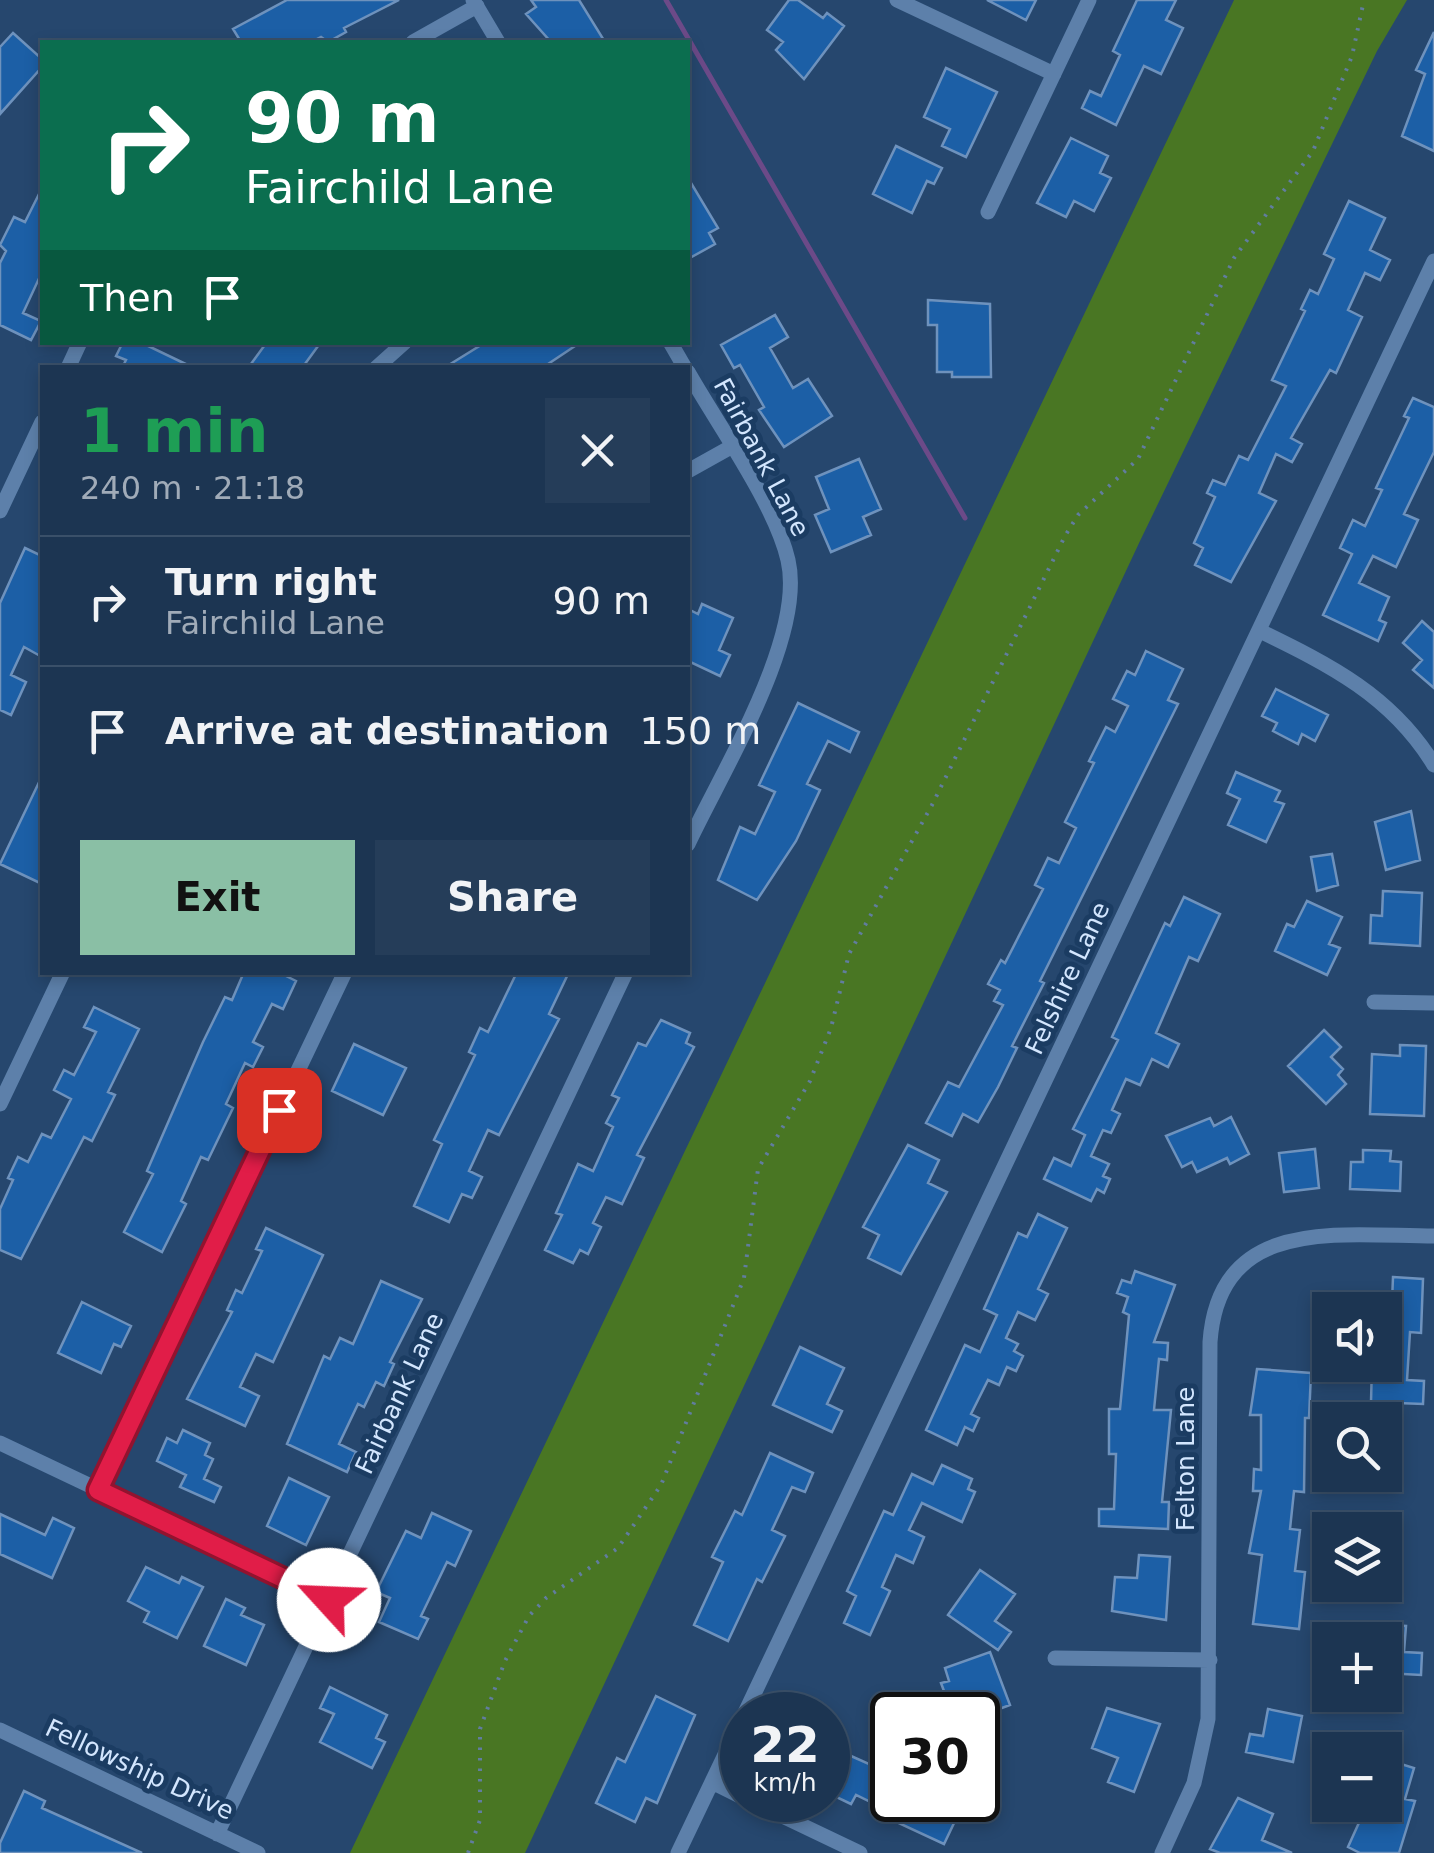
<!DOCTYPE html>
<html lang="en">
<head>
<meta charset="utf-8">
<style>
	:root { --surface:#1c3552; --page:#253d59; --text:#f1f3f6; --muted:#a0abb8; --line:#3a5069; --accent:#8abfa5 }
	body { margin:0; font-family:"DejaVu Sans",sans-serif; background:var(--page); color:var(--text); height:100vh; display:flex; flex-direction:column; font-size:38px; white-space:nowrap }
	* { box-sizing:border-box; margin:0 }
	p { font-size:32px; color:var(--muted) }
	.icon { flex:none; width:55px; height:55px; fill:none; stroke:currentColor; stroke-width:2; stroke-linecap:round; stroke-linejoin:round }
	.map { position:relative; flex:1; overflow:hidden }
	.sheet { position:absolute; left:40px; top:365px; width:650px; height:610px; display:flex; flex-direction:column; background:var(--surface); border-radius:0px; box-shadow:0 5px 15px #0003,0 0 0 2px var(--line) }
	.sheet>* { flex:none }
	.hud { position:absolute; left:40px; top:40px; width:650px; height:305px; border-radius:0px; box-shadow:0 5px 15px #0003,0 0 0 2px var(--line); background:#0b6e4f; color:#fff; overflow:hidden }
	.fabs { position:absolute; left:1312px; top:1292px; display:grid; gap:20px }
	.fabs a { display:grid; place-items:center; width:90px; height:90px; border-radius:0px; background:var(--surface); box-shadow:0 5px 15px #0003,0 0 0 2px var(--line); font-size:50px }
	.speed { position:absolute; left:720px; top:1692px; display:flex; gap:20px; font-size:50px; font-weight:700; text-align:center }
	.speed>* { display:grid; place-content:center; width:130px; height:130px; border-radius:50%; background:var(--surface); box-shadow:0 5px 15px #0003,0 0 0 2px var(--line); line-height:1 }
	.speed small { font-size:25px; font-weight:400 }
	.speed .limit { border:5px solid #111; border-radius:15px; background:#fff; color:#111 }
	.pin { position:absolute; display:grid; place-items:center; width:85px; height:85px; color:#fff; margin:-42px; border-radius:20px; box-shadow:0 5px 15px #0006 }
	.me { position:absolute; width:110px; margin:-55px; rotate:295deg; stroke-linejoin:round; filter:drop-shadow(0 0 8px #0008) }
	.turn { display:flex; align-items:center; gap:35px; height:210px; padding:0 40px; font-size:45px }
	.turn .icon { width:130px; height:130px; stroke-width:2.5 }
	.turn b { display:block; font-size:70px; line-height:85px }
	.then { display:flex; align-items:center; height:95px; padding:0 40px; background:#0003; gap:20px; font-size:38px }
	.round { display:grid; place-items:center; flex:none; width:105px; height:105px; border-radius:0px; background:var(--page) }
	.head { display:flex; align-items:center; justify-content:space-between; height:170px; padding:0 40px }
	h1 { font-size:60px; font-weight:700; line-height:75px; color:#1e9e55 }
	.action { display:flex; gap:20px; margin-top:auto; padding:20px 40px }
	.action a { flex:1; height:115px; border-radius:0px; background:var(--accent); color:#111; font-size:40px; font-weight:700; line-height:115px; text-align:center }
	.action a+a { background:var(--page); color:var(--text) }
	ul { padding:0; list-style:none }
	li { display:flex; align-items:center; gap:30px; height:130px; padding:0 40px; border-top:2px solid var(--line) }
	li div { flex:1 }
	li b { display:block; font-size:38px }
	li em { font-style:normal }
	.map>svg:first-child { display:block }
</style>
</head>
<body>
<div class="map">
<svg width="1434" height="1853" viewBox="0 0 1434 1853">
	<rect width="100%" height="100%" fill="#26476e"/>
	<!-- green -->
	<path fill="#497623" d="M1234 0H1407L1377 51 1140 541 525 1853H350Z"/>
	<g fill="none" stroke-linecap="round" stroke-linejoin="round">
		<!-- stream -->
		<path stroke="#6c4a88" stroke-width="5" d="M666 0 965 518"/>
	</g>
	<!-- building -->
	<path fill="#1c5fa6" stroke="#6e92bd" stroke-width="2.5" d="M287 0H399L344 28 346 32 328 42 321 37 311 42H241L233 29Z
		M531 0H579L605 42H551L526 14 536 7Z
		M789 0H798L823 18 827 13 844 26 804 79 776 50 783 42 767 30Z
		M987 0H1036L1026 20Z
		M1137 0H1176L1166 20 1183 28 1161 74 1144 66 1116 125 1082 108 1090 91 1101 96 1120 55 1113 51Z
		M1434 32V151L1402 136 1425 74 1416 70Z
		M13 33 42 59V67L0 114V47Z
		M946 68 997 92 966 157 942 146 950 129 924 117Z
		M1071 138 1108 156 1100 173 1111 178 1094 211 1074 201 1066 217 1037 203Z
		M896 146 942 168 934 184 927 181 912 213 873 194Z
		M688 178 718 228 709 233 715 244 688 259Z
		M42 188V272L23 313 41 321 31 340 0 325V263L6 251 0 245 14 217 25 222Z
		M1349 201 1385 218 1370 250 1390 260 1380 280 1365 273 1348 310 1362 317 1336 373 1330 370 1291 438 1302 444 1292 462 1276 454 1259 493 1276 501 1231 582 1195 565 1203 548 1194 543 1215 497 1207 493 1213 480 1225 485 1239 456 1248 460 1286 386 1272 380 1305 311 1301 309 1310 290 1318 294 1334 259 1324 254Z
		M928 300 990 304 991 377H952V372H937V325H928Z
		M775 315 788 337 770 348 793 388 808 379 832 416 784 447 759 410 764 407 740 365 734 368 721 345Z
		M123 342H140L194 368H122L126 360 116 356Z
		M267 342H321L302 368H248Z
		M486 342H581L542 368H444Z
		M1413 398 1434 407V452L1404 514 1418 520 1396 567 1373 556 1359 583 1389 597 1379 620 1386 623 1378 641 1323 615 1352 554 1340 548 1353 520 1365 526 1382 490 1376 488 1409 418 1404 416Z
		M859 459 881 509 863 517 871 535 831 552 815 515 829 509 816 477Z
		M25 548 42 556V657L24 647 11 675 26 682 11 715 0 710V603Z
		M702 604 733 618 719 650 730 655 720 676 688 661V609L698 614Z
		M1422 621 1434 632V688L1413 670 1422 660 1403 643Z
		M1146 651 1183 669 1168 700 1178 704 1040 981 1044 983 1012 1046 1017 1048 998 1087 978 1122 963 1114 952 1136 926 1123 948 1082 959 1087 1003 1005 994 1001 1000 990 988 984 1001 960 1005 963 1043 889 1035 885 1048 858 1059 863 1076 828 1065 822 1094 763 1089 761 1106 727 1115 732 1128 706 1113 699 1127 671 1135 675Z
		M1276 689 1328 715 1315 741 1302 734 1298 744 1273 731 1277 723 1262 716Z
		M798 703 859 732 850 752 828 741 807 784 820 790 796 841 757 900 718 880 740 827 755 834 775 792 759 785Z
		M1236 772 1280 791 1275 801 1284 804 1266 842 1228 825 1240 799 1227 793Z
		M42 776V884L0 864Z
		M1411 811 1420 860 1386 870 1375 822Z
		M1332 854 1338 885 1317 891 1311 857Z
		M1383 891 1422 893 1420 946 1370 943 1371 915 1382 916Z
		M1184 897 1220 914 1198 961 1189 957 1156 1033 1179 1044 1168 1067 1152 1059 1140 1085 1126 1079 1112 1110 1120 1114 1111 1133 1103 1130 1091 1156 1109 1164 1103 1176 1110 1179 1104 1193 1097 1189 1091 1201 1044 1179 1054 1158 1071 1166 1085 1135 1073 1129 1118 1040 1112 1037 1165 923 1170 926Z
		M1307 901 1342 917 1329 944 1340 948 1327 975 1275 951 1287 924 1294 927Z
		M244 972H278L296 981 283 1009 272 1004 253 1042 263 1047 253 1067 245 1063 226 1104 233 1108 208 1160 201 1157 181 1201 186 1204 162 1252 124 1232 153 1174 147 1171 203 1042 225 997 232 1000Z
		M517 972H569L549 1014 559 1019 499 1135 488 1130 469 1171 482 1177 472 1198 462 1194 449 1222 414 1206 442 1144 434 1140 475 1055 469 1052 480 1028 488 1032Z
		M94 1007 139 1029 108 1092 115 1095 92 1141 84 1137 21 1259 0 1250V1209L13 1180 8 1178 18 1157 28 1162 42 1134 51 1138 71 1099 54 1090 64 1070 74 1075 96 1032 84 1027Z
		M661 1020 690 1033 686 1043 694 1047 637 1155 644 1158 622 1204 606 1197 593 1223 601 1227 588 1254 580 1250 573 1263 545 1250 562 1215 556 1213 578 1164 593 1171 613 1127 606 1123 619 1098 612 1095 638 1043 646 1046Z
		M1324 1030 1341 1047 1331 1057 1343 1069 1338 1075 1346 1084 1326 1104 1288 1066Z
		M354 1044 406 1068 383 1115 332 1091Z
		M1400 1045 1426 1046 1424 1116 1370 1114 1372 1054 1400 1056Z
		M1231 1117 1249 1154 1230 1164 1227 1158 1197 1172 1192 1162 1182 1167 1166 1136 1210 1118 1214 1126Z
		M908 1145 939 1160 928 1183 947 1192 901 1274 868 1258 879 1235 863 1227Z
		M1315 1149 1319 1188 1284 1192 1279 1153Z
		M1363 1150 1391 1151 1390 1161 1401 1162 1400 1191 1350 1189 1351 1162H1363Z
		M1038 1214 1067 1228 1038 1289 1048 1294 1035 1320 1018 1312 1006 1338 1018 1344 1014 1351 1023 1356 1016 1371 1007 1367 999 1385 988 1380 971 1414 979 1418 973 1431 965 1427 957 1445 926 1430 965 1345 980 1352 997 1315 984 1309 1018 1233 1027 1237Z
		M266 1228 323 1255 273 1362 256 1354 240 1387 259 1396 245 1426 187 1399 232 1312 227 1310 236 1290 242 1293 262 1251 256 1249Z
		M1135 1271 1175 1285 1154 1342 1168 1343 1167 1360 1159 1359 1154 1410H1171L1162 1502H1169L1168 1529 1099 1526V1509H1114L1116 1454H1109V1409H1120L1129 1315 1123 1312 1128 1297 1117 1293 1122 1280 1131 1283Z
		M1393 1277 1423 1279 1421 1333 1410 1332 1407 1380 1424 1381 1423 1404 1371 1402 1372 1365H1385V1351L1390 1352Z
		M381 1281 422 1299 390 1362 394 1364 384 1386 376 1382 364 1407 358 1404 339 1444 356 1452 347 1472 287 1444 324 1356 330 1359 340 1338 353 1344Z
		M82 1302 131 1326 121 1347 114 1344 101 1373 58 1353Z
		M800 1347 844 1368 827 1404 842 1411 832 1432 773 1405Z
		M1257 1369 1311 1373 1309 1418H1305L1304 1492 1294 1491 1290 1529 1300 1530 1295 1571 1305 1572 1299 1629 1253 1624 1262 1555 1249 1553 1261 1491H1253L1254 1469 1261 1470V1415H1250Z
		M183 1430 210 1443 205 1455 213 1459 204 1479 221 1487 214 1502 180 1487 186 1475 157 1461 167 1438 177 1443Z
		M770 1453 813 1473 805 1492 792 1487 772 1530 785 1536 762 1582 757 1579 728 1641 694 1625 723 1562 712 1557 735 1511 742 1515Z
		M942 1465 972 1479 968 1489 975 1492 962 1522 922 1503 909 1530 924 1537 913 1563 896 1555 882 1587 890 1591 870 1635 844 1623 856 1596 847 1591 884 1511 893 1515 912 1474 933 1484Z
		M289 1478 329 1497 306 1545 267 1526Z
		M432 1513 471 1531 455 1566 447 1562 421 1616 428 1619 418 1639 379 1622 390 1598 376 1592 406 1531 421 1538Z
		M0 1514 45 1535 53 1518 74 1528 52 1578 0 1554Z
		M1139 1555 1170 1557 1166 1620 1112 1611 1115 1577 1137 1578Z
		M146 1567 179 1583 182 1577 203 1587 177 1638 144 1622 149 1612 128 1601Z
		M980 1570 1015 1594 995 1621 1011 1632 998 1650 948 1615Z
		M226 1599 245 1608 241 1615 264 1625 246 1665 204 1646Z
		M1368 1624 1406 1626 1404 1652 1422 1653 1421 1675 1385 1673V1640H1368Z
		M990 1652 1010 1705 983 1715H953L941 1683 949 1681 945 1668Z
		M330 1687 387 1715 376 1738 385 1742 372 1768 320 1742 334 1714 320 1708Z
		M656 1696 695 1715 657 1803 646 1798 635 1822 596 1803 617 1758 625 1762Z
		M1107 1708 1160 1724 1134 1792 1108 1782 1118 1758 1092 1748Z
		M1268 1709 1302 1716 1293 1762 1246 1752 1250 1734 1263 1736Z
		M851 1756 871 1765 875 1758 892 1766V1800H965L944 1844 892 1820 895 1814 856 1795 851 1804 832 1795Z
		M1385 1759 1414 1768 1405 1799 1415 1801 1399 1853H1360L1348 1847 1367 1805H1385Z
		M24 1791 45 1801 42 1808 142 1853H0V1843Z
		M1238 1798 1273 1814 1262 1840 1292 1853H1220L1210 1849Z"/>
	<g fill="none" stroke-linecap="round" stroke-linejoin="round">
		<!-- path -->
		<path stroke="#617d9f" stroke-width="4" stroke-dasharray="2.5 8" stroke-linecap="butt" d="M468 1853 480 1820V1729L505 1661 529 1616 546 1598 618 1548 661 1485 744 1278 758 1169 810 1081 831 1028 849 954 932 805 1065 536 1078 515 1138 459 1234 258 1313 151 1352 56 1364 0"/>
		<!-- minor -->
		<path stroke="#5d80aa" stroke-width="15" d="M473 0 498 42
			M897 0 1054 74
			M413 42 477 6
			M988 212 1089 0
			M670 342 685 368
			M68 368 80 342
			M376 368 405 342
			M688 372C718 425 775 504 788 560 806 637 721 773 688 844
			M688 471 731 447
			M0 511 42 422
			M1260 631C1330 665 1392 696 1434 765
			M1374 1002 1434 1003
			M0 1104 63 972
			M0 1443 329 1599
			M98 1490 345 972
			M1055 1658 1210 1660
			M744 1715 1434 261
			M0 1730 258 1853
			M712 1782 742 1797
			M749 1800 860 1853
			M217 1834 626 972
			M678 1853 742 1719
			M1162 1853 1194 1783 1208 1719 1210 1342C1219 1214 1342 1236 1434 1236"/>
	</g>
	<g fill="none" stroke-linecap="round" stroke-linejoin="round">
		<defs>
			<path id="route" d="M279 1110 98 1490 329 1600"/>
		</defs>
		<!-- route casing -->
		<use href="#route" stroke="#92132f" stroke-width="25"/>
		<!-- route -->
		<use href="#route" stroke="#e11d48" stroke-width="18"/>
	</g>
	<g text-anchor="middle" stroke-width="10" stroke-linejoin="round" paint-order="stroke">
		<!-- street labels -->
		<g font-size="25" fill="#d3e6fe" stroke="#1b3c62">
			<text transform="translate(762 457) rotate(62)" y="9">Fairbank Lane</text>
			<text transform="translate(1067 978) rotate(-65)" y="9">Felshire Lane</text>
			<text transform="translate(399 1393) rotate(-65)" y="9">Fairbank Lane</text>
			<text transform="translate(1185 1459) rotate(-90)" y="9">Felton Lane</text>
			<text transform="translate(140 1769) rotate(25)" y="9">Fellowship Drive</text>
		</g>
	</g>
</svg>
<div class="fabs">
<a><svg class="icon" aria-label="sound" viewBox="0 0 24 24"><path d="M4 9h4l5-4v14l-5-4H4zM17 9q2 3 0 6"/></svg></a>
<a><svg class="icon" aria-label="search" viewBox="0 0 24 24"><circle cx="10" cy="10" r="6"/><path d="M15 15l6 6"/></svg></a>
<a><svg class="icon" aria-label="layers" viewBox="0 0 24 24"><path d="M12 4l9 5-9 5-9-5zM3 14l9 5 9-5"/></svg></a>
<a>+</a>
<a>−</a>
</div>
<div class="speed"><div>22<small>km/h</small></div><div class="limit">30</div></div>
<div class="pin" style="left:279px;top:1110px;background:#d93025"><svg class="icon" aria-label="arrive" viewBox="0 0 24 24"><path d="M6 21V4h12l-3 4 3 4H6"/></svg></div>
<svg class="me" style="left:329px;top:1600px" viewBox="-20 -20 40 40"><circle r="19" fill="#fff"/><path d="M0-13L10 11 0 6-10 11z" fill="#e11d48"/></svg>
<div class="hud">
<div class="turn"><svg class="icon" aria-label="right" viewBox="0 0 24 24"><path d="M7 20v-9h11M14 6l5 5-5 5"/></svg><div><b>90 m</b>Fairchild Lane</div></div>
<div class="then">Then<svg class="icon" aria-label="arrive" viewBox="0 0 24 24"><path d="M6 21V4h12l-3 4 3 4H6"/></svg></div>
</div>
<section class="sheet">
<div class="head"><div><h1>1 min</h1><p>240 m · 21:18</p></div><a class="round"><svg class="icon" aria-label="close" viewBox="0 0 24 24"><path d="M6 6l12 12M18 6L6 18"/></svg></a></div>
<ul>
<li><svg class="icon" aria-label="right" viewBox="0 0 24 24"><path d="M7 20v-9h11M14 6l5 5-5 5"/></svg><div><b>Turn right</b><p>Fairchild Lane</p></div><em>90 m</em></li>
<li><svg class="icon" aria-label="arrive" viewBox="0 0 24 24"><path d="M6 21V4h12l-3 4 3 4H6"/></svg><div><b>Arrive at destination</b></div><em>150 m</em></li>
</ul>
<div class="action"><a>Exit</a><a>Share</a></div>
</section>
</div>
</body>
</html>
